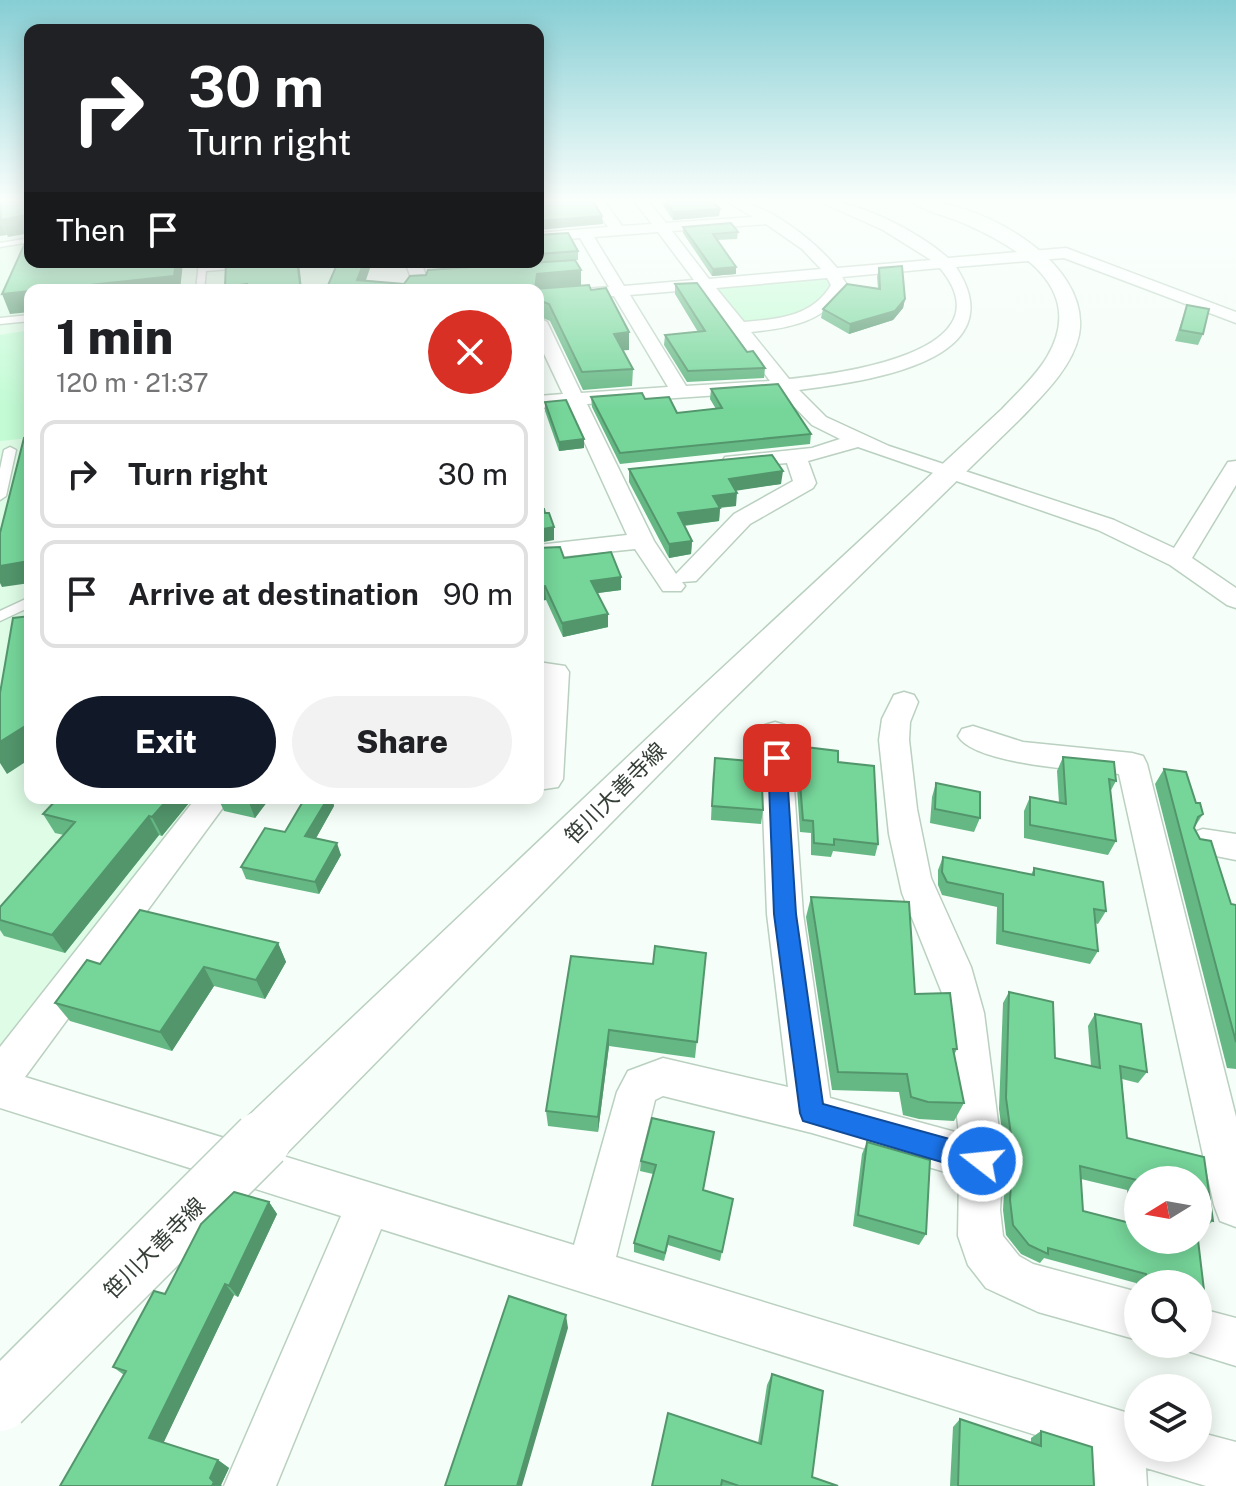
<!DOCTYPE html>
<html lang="en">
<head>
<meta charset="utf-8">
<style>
	:root { --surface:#fff; --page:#f2f2f2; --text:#202124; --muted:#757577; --line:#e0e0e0; --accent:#111827 }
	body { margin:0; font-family:"Public Sans","Noto Sans JP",sans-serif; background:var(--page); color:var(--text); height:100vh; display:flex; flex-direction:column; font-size:30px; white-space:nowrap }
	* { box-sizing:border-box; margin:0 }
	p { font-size:26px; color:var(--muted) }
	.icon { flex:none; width:44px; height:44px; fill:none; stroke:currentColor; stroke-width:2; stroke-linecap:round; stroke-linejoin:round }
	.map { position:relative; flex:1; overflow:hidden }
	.side { position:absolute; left:24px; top:284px; width:520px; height:520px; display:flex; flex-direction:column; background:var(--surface); border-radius:16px; box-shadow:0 4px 20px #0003 }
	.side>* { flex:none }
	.hud { position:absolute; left:24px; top:24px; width:520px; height:244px; border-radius:16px; box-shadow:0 4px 20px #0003; background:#202124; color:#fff; overflow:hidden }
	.needle { width:52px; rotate:259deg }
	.fabs { position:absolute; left:1124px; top:1166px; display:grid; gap:16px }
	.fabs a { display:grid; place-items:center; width:88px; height:88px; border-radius:50%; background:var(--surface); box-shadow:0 4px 20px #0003; font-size:40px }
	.pin { position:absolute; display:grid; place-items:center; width:68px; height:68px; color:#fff; margin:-34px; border-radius:16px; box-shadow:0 4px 12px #0006 }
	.me { position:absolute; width:88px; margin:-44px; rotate:286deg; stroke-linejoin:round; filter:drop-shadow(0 0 6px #0008) }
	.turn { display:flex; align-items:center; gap:28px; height:168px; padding:0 32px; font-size:36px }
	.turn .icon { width:104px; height:104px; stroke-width:2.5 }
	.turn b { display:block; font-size:56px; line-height:68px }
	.then { display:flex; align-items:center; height:76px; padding:0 32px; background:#0003; gap:16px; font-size:30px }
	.round { display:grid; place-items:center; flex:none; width:84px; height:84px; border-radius:42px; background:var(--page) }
	.headline { display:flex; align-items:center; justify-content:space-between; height:136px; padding:0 32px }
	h1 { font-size:48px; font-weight:800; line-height:60px }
	.action { display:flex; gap:16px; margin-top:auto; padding:16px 32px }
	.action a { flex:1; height:92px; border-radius:48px; background:var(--accent); color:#fff; font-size:32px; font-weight:800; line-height:92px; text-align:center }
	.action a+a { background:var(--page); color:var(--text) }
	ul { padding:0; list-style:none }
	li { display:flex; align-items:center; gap:24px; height:108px; margin:0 16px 12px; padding:0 16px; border:4px solid var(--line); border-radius:16px }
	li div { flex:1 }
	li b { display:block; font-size:30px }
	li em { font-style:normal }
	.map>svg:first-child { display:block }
</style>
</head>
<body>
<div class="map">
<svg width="1236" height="1486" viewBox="0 0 1236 1486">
	<rect width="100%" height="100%" fill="#f5fef8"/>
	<!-- built -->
	<path fill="#defce6" d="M0 201H30V262H344L333 290H30V798H195L0 1045Z"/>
	<!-- green -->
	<path fill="#c2fbd4" d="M829 277 832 287C815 321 777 319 744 324L716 286Z
		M30 330V438L0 441V335Z"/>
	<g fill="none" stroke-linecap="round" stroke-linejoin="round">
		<defs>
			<path id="service" d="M30 238V242L0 247V243Z
				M199 262H207V266L293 262 289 264 206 271 204 290H196Z
				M30 315V321L0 324V318Z
				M10 447 16 450 6 496 0 500V469L4 450Z
				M30 597V607L0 621V611Z"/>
			<path id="minor" d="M590 201H604L622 226 652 224 634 201H648L666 223 753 217 726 201C763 199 814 240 837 268L931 260 883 230 819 201C857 199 920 233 948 258L1066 248 1236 312V323L1064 258 956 267C1019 363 860 382 799 390L826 417 889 446 1114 520 1174 548 1228 462 1236 461V485L1192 558 1236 588V608L1227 605 1170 565 1098 530 858 447 808 461 816 483 813 488 750 524 696 581 682 582 685 586 681 591H663L635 549 538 559V545L627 535 568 406 538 408V396L563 394 538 341V317L547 322 581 393 668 387 614 296 538 303V293L609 287 580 238 538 241V233L608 227ZM766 224 802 249 821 269 709 279 672 231ZM658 232 694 280 624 286 594 237ZM940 268C1011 353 837 374 789 379L751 332C791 328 826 322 847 285L842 277ZM827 278 831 285C812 317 778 319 744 322L716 288ZM701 289 770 381 686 386 630 295ZM779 391 812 425 840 439 812 448 725 457 722 462 733 468 787 463 793 481 734 514 676 574 654 541 587 404Z
				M405 262H421L428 281 457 285 465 290 415 288Z
				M538 662 565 666 569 672 563 779 558 787 538 790Z
				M904 692 914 695 918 702 910 722 909 740 917 809 931 878 971 967 984 1013 1003 1161 1000 1210 1003 1236 1019 1256 1033 1264 1138 1292V1340L1038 1312 986 1288 968 1265 958 1236 959 1176 812 1133 663 1096 655 1100 616 1257 1138 1416V1448H1198V1432L1236 1442V1486H1206L1146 1468 1147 1486H1095L1093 1453 381 1229 276 1486H224L341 1216 0 1108V1047L196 798H230L25 1077 574 1245 617 1092 628 1071 663 1058 788 1087 767 914 760 732 765 725 775 722 785 725 790 732 803 914 830 1098 959 1133 942 993 902 893 889 834 879 740 882 719 894 695Z
				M973 726 1023 742 1132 753 1143 756 1147 764 1236 1117V1227L1220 1221 1214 1205 1119 774C1085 770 975 765 958 736L962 729Z
				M1203 829 1236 834V860L1191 851 1187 842 1191 833Z
				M1198 1308 1236 1318V1366L1181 1349 1179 1344H1198Z"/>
			<path id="tertiary" d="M912 201C974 197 1093 261 1079 335 1072 368 1042 396 1020 419L719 713 281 1159 262 1166 243 1159 235 1140 243 1121 693 695 1002 409C1017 393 1035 377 1047 357 1088 288 1018 247 963 223 948 216 924 212 912 201Z"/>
		</defs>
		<!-- service casing -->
		<use href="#service" stroke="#bad0c0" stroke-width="3"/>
		<!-- minor casing -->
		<use href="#minor" stroke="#bad0c0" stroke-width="3"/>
		<!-- tertiary casing -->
		<use href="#tertiary" stroke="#bad0c0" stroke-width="3"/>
		<!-- service -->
		<use href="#service" fill="#fff" fill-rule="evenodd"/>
		<!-- minor -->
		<use href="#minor" fill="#fff" fill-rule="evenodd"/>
		<!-- tertiary -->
		<use href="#tertiary" fill="#fff" fill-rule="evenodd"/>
		<defs>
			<path id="tertiary-bridge" d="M0 1402 262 1140"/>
		</defs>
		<!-- tertiary-bridge casing -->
		<use href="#tertiary-bridge" stroke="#bad0c0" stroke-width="61" stroke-linecap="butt"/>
		<!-- tertiary-bridge -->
		<use href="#tertiary-bridge" stroke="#fff" stroke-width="58"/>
	</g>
	<!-- wall -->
	<path fill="#65b884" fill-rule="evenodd" d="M660 201H713L720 209 719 216 673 220Z
		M683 227 738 232 737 239 717 240 736 274 712 276 683 233Z
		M538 235 578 251V260H575L581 286 591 290 629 332V350H622L633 369 632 386 583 390 550 321 538 316V290H326L338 262H372L366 280 404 284 443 269V262H538Z
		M879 268 905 299 903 308 893 320 849 334 821 318 823 309 878 289 877 277Z
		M675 284 765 368 764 378 687 382 664 345 665 335 698 332 675 294Z
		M1187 305 1203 334 1198 345 1175 341Z
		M711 389 811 434 810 444 620 464 592 407 591 397 645 399 677 413 716 409 710 399Z
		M545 402 584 448 559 451 545 411Z
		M629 469 781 484 736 490V506L720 508 719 521 684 526 692 541 691 554 669 558 629 482Z
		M538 548 564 558 621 590 597 593 608 627 563 637 546 600 538 601Z
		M797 746 838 762 878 844 875 856 833 851 831 857 811 855V833L800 832 795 758Z
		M1063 757 1116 781 1110 792 1116 841 1108 855 1024 838V811L1030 797 1059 803 1057 771Z
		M1164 769 1196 803 1203 814 1194 828 1231 904 1236 905V1069L1227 1068 1155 784Z
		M713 772 763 810 761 824 711 820Z
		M936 783 980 818 974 832 930 823 932 797Z
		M58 798H193L162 836 159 835 65 953 4 936 0 930V907L64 835 55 833 43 814Z
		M218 798H270L255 818 224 811Z
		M305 798H332L334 806 316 838 341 855 319 894 246 879 241 867 285 832Z
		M943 857 1031 875 1034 868 1106 911 1098 924 1095 923 1098 951 1090 964 996 944 997 907 942 895 938 885V870Z
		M811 897 915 994 957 1049 954 1055 964 1103 954 1121 919 1119 903 1115 899 1092 832 1090 806 917Z
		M278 943 286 962 265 999 214 986 172 1051 70 1021 55 1003 100 964Z
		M706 953 695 1058 609 1046 598 1132 548 1126 546 1111 653 964Z
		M1009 992 1053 1002 1055 1058 1091 1066 1088 1026 1095 1014 1141 1024 1147 1072 1138 1083 1122 1079 1127 1138 1204 1157 1213 1221 1202 1230 1198 1229V1180H1138V1240H1198L1206 1307 1198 1313V1284H1138V1289L1136 1283 1044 1258 1040 1263 1021 1254 1006 1235 1003 1210 1006 1161 999 1109 1003 1003ZM1081 1179 1127 1190 1131 1223 1083 1211Z
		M652 1118 704 1190 733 1199 720 1261 668 1245 664 1261 634 1252V1243L653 1174 640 1171 641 1161Z
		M867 1142 926 1234 919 1245 853 1226 862 1154Z
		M269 1202 277 1214 238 1297 234 1295 163 1443 218 1460 229 1468 221 1485 60 1486 124 1375 113 1367 165 1294Z
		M772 1374 812 1477 838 1486H652L758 1443 767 1385Z
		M960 1419 1031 1443V1438L1041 1431 1094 1486H950L953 1427Z"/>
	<!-- shaded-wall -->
	<path fill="#53966c" d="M720 209 719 216 673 220V212Z
		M30 214V233L8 237 1 220Z
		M602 216 603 224 538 230V221Z
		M0 218 7 235 0 236Z
		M176 262H183V263L180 290H43Z
		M297 262H299L302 290H301Z
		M364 262H372L362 290 357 280Z
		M736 267V274L712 276 713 269Z
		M581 270V286L535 290 537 274Z
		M247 284 249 290H226L225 287Z
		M30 291V312L10 314 2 294Z
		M905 299 903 308 893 320 849 334 850 324Z
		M629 332V350L614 351V334Z
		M584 439V448L559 451V442Z
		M783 471 781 484 728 492 729 479Z
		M737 493 736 506 712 508 713 496Z
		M720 508 719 521 678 526V513Z
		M554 527V540L538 543V530Z
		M692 541 691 554 669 558V544Z
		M30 559V583L2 587 0 583V566Z
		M621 577V590L591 594V581Z
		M545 586 546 600 538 601V587Z
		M608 614V627L563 637 562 623Z
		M30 723V759L7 774 0 763V742Z
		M169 798H193L162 836 152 817Z
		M249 798H270L255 818 248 800Z
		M328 798H332L334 806 310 849 305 836Z
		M149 816 159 835 65 953 52 935Z
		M337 843 341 855 319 894 315 882Z
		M278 943 286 962 265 999 256 980Z
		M204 967 214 986 172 1051 160 1032Z
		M609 1030V1046L598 1132V1117Z
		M269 1202 277 1214 238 1297 229 1286Z
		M225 1284 234 1295 162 1446 149 1438Z
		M566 1315 568 1328 522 1486H517Z
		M218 1460 229 1468 221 1485 222 1486H212L210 1478Z"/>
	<!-- building -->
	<path fill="#76d69a" stroke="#53966c" stroke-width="2" d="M0 201H30V214L1 220Z
		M538 201H593L602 216 538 221Z
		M665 201H713L720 209 673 212Z
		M731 223 738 232 713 234 736 267 713 269 683 227Z
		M30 232V262H176L174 276 43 290H30V291L2 294Z
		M568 233 578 251 538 254V235Z
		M575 260 581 270 537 274 535 289 589 285 591 290 606 288 629 332 614 334 633 369 582 372 549 304 538 300V290H326L338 262H364L357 280 404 284 410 276 426 275 428 270Z
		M226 262H297L301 290H247V284L225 287Z
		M902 266 905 299 895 311 850 324 823 309 847 284 880 289 879 268Z
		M697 283 747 352 753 351 765 368 688 371 665 335 705 331 675 284Z
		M1187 305 1209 309 1203 334 1180 330Z
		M778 384 811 434 620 453 591 397 642 393 645 399 669 397 677 413 722 408 711 389Z
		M566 400 584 439 559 442 545 402Z
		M30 437 29 561 0 566V533L24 438Z
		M772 455 783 471 729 479 737 493 713 496 720 508 678 513 692 541 669 544 629 469Z
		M538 509H544L545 513H549L554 527 538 530Z
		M560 547 564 558 611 552 621 577 591 581 608 614 562 623 545 586 538 587V548Z
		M30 616V723L0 742V693L13 618Z
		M797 746 838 751V762L874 766 878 844 834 839V845L814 843 813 821 803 820Z
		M1063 757 1114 762 1116 781 1109 779 1116 841 1030 825V797L1066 804Z
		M715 758 761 762 763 810 712 806Z
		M1164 769 1186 772 1196 803H1200L1203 814 1198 817 1194 828 1200 839 1211 841 1231 904 1236 905V1042Z
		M936 783 980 792V818L935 809Z
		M58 798H169L152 817 149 816 52 935 0 920V907L75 822 43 814Z
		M305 798H328L305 836 337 843 315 882 241 867 265 828 285 832Z
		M943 857 1034 875V868L1103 882 1106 911 1094 909 1098 951 1003 931V894L947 882 942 872Z
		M811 897 909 902 915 994 950 993 957 1049H953L964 1103 928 1102 911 1097 907 1074 838 1072Z
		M140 910 278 943 256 980 204 967 160 1032 55 1003 87 960 100 964Z
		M655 946 706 953 697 1042 609 1030 598 1117 546 1111 571 956 653 964Z
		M1009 992 1053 1002 1055 1058 1100 1068 1095 1014 1141 1024 1147 1072 1120 1066 1127 1138 1204 1157 1213 1221 1198 1217V1180H1138V1194L1137 1180 1080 1166 1083 1211 1138 1225V1240H1198L1206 1307 1198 1305V1284H1149L1146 1274 1048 1248V1254L1029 1245 1013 1225 1010 1200 1013 1150 1006 1098Z
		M652 1118 714 1132 703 1190 733 1199 722 1252 669 1236 665 1253 634 1243 656 1165 641 1161Z
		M867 1142 930 1160 926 1234 858 1215Z
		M234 1192 269 1202 229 1286 225 1284 149 1438 218 1460 210 1478 214 1482 212 1486H60L126 1371 113 1367 154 1291 165 1294 201 1224Z
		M509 1296 566 1315 517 1486H445Z
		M772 1374 823 1391 812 1477 838 1486H739L722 1480 721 1486H652L668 1413 761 1444Z
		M960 1419 1041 1446V1431L1092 1447 1094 1486H958Z"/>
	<!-- sky -->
	<linearGradient id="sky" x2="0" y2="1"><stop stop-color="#86ced4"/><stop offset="0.49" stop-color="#fafffc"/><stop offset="1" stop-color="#fafffc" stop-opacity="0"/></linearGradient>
	<rect width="1236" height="409" fill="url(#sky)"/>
	<!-- route -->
	<path fill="#1a73e8" stroke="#114b97" stroke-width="2" d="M777 752 786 758 796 914 823 1104 982 1148 991 1152 995 1161 991 1170 982 1174 803 1121 800 1113 774 914 768 758Z"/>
	<g text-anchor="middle" stroke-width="8" stroke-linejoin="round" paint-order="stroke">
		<!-- street labels -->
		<g font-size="22" fill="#353e37" stroke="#fff">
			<text transform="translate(615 793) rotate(-45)" y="8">笹川大善寺線</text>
			<text transform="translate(154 1248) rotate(-45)" y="8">笹川大善寺線</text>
		</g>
	</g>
</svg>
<div class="fabs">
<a><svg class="needle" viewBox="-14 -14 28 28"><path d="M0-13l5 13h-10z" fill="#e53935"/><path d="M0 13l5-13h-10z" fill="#757577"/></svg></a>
<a><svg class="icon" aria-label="search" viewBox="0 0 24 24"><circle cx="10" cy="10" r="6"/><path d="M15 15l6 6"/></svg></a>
<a><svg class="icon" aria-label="layers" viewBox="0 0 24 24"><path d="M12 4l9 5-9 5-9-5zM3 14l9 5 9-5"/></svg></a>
</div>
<div class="pin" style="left:777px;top:758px;background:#d93025"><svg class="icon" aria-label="arrive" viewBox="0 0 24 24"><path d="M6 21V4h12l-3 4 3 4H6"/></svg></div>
<svg class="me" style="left:982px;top:1161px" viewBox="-20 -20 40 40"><circle r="17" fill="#1a73e8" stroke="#fff" stroke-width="3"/><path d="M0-11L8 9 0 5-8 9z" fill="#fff"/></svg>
<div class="hud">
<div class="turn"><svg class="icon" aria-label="right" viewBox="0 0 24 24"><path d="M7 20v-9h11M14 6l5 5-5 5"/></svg><div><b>30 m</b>Turn right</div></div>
<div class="then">Then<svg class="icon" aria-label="arrive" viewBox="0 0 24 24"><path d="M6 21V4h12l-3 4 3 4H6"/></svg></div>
</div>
<section class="side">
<div class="headline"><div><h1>1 min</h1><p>120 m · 21:37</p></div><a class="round" style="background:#d93025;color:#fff"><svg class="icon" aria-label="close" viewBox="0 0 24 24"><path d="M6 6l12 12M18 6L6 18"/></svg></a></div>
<ul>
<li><svg class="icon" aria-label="right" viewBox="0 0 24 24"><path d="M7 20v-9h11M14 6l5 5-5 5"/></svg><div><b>Turn right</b></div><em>30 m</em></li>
<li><svg class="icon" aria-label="arrive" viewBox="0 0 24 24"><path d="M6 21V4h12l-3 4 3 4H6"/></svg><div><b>Arrive at destination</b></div><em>90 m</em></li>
</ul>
<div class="action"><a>Exit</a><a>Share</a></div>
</section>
</div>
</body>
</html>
